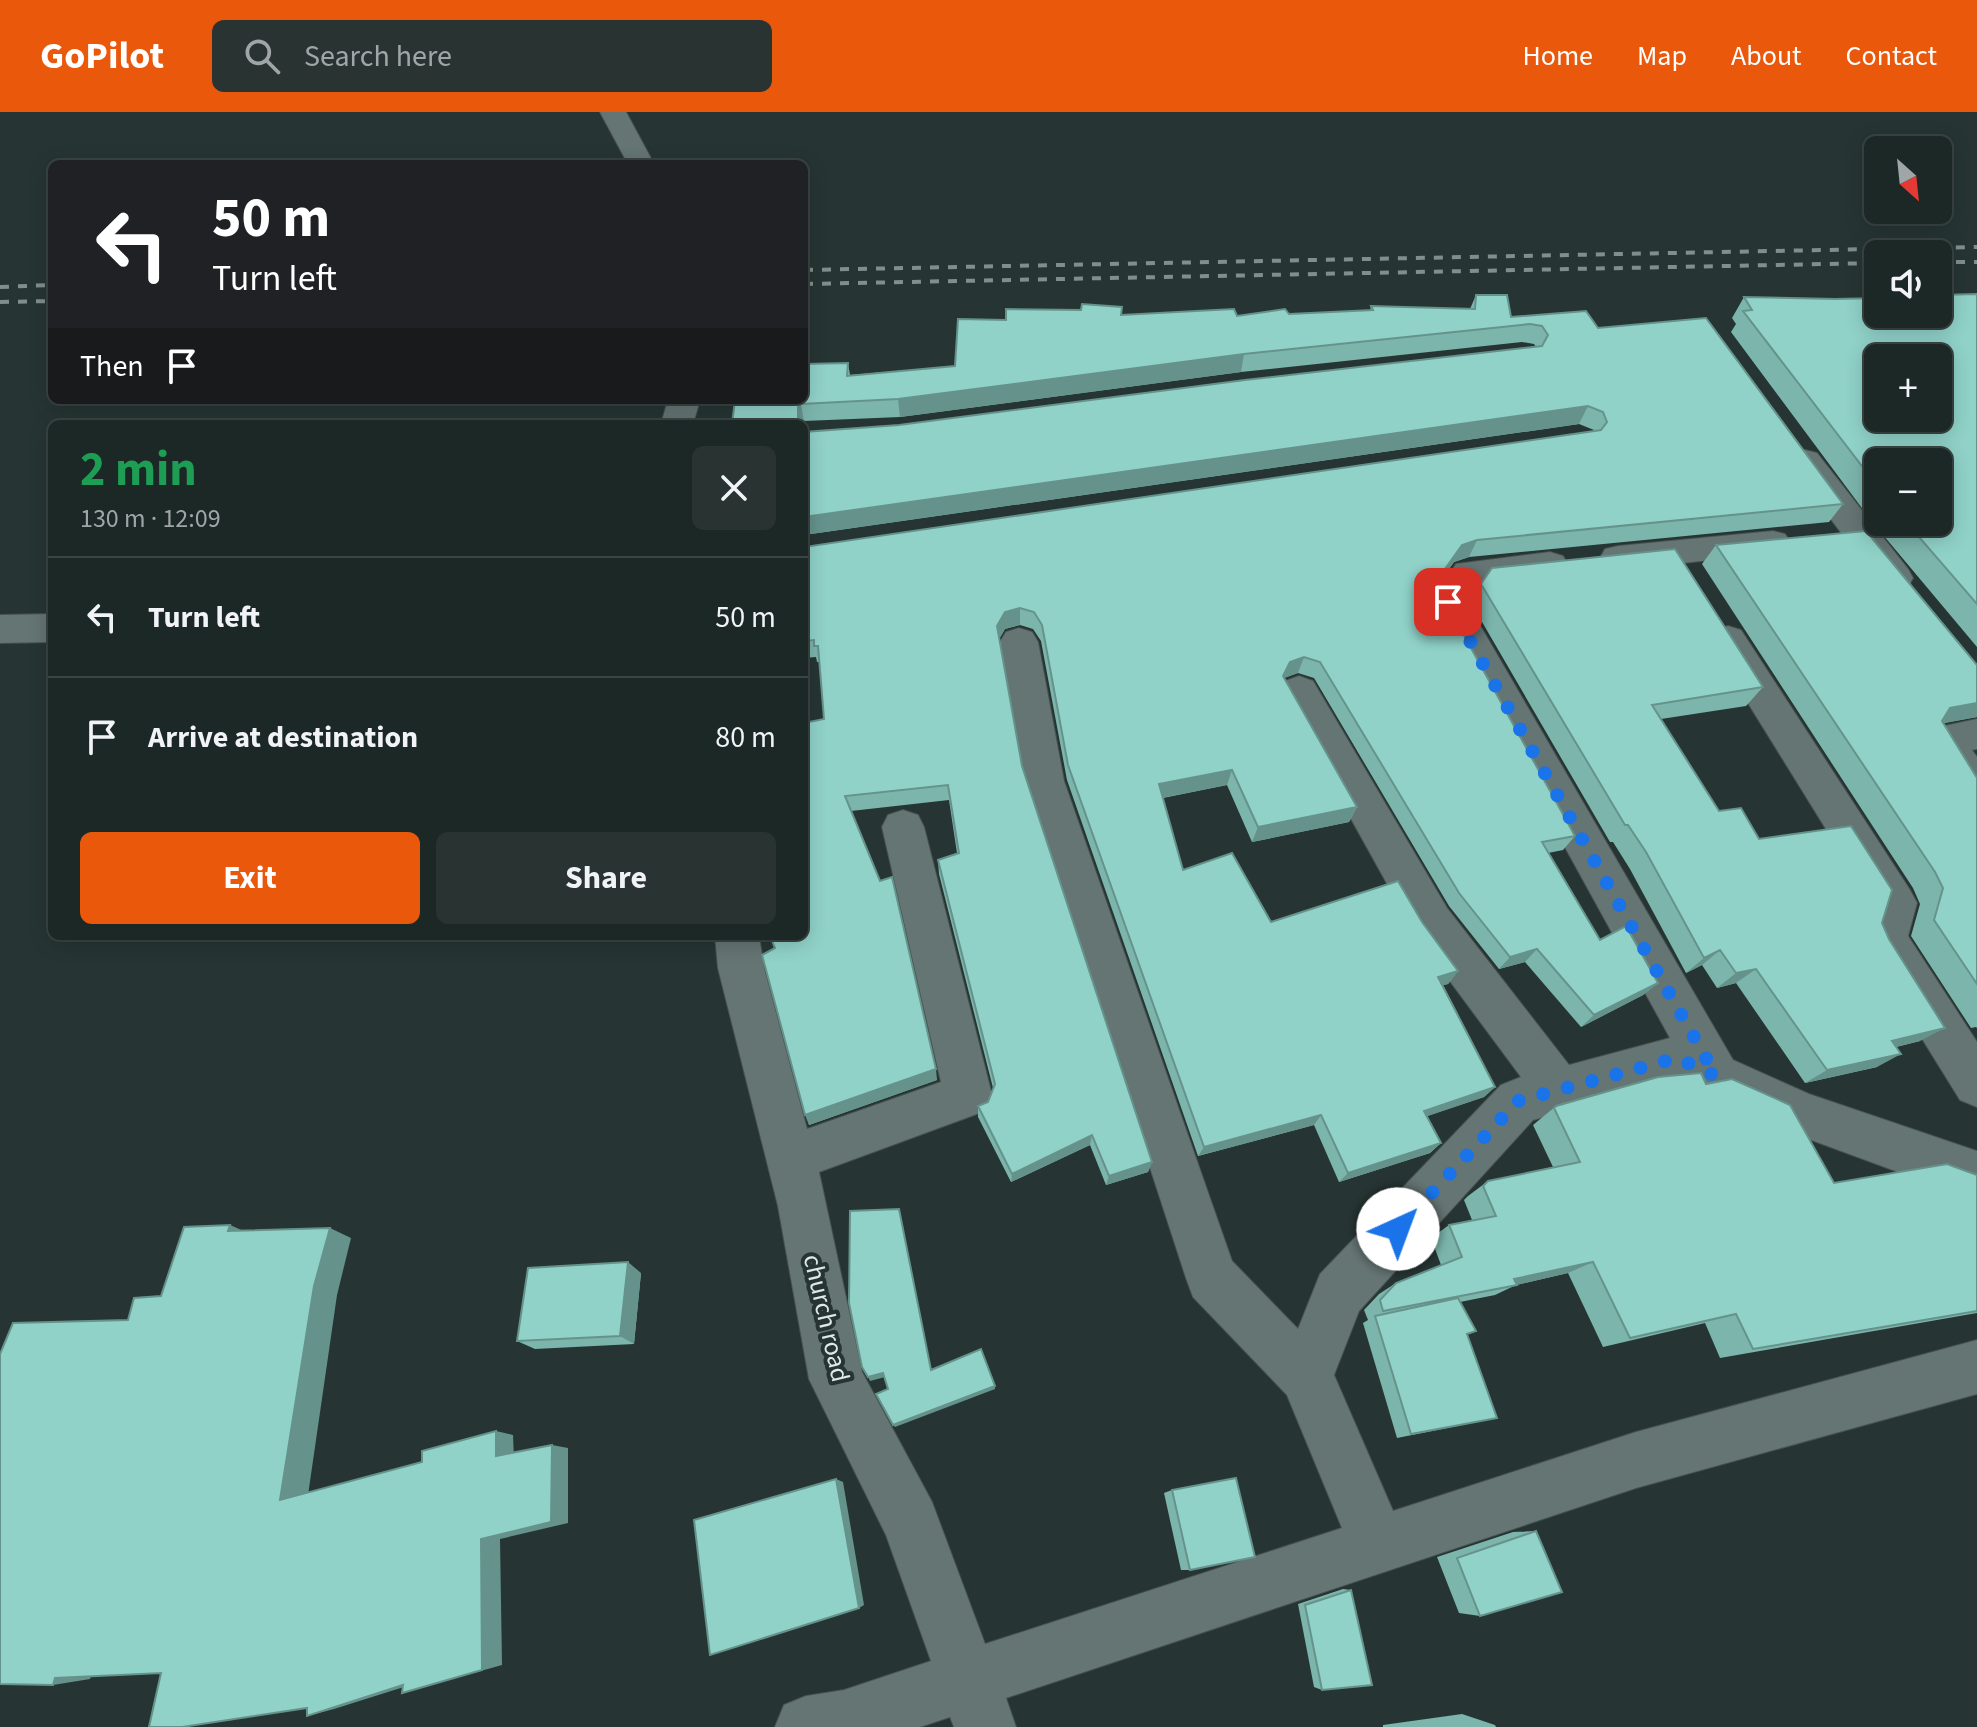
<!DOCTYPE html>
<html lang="en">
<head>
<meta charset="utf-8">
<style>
	:root { --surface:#1c2826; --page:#293432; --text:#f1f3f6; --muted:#a0a6a7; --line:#3a4443; --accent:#ea580c }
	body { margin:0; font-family:"Source Sans 3",sans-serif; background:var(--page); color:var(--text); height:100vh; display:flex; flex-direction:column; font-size:30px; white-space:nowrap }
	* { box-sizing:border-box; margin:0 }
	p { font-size:26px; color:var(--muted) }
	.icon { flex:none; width:44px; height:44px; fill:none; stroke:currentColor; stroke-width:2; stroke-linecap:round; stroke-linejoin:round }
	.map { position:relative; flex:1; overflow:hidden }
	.drawer { position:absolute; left:48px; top:308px; width:760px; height:520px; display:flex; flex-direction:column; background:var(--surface); border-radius:12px; box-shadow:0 4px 20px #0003,0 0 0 2px var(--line) }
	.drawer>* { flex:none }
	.banner { position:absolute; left:48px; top:48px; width:760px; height:244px; border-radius:12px; box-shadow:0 4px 20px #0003,0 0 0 2px var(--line); background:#202124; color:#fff; overflow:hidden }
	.needle { width:52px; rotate:153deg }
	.buttons { position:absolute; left:1864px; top:24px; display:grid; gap:16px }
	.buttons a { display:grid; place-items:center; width:88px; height:88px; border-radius:12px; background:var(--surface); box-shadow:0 4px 20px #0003,0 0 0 2px var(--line); font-size:40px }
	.pin { position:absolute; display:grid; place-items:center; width:68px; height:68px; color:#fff; margin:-34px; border-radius:16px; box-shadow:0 4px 12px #0006 }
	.me { position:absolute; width:88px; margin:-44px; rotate:43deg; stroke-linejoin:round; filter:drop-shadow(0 0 6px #0008) }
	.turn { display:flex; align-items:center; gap:28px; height:168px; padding:0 32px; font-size:36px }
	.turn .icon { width:104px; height:104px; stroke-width:2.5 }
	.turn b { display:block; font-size:56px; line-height:68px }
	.then { display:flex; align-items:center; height:76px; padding:0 32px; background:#0003; gap:16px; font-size:30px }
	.round { display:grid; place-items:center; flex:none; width:84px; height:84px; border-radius:12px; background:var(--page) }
	.headline { display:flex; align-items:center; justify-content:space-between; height:136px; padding:0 32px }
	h1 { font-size:48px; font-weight:700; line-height:60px; color:#1e9e55 }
	.button { display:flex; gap:16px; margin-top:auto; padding:16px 32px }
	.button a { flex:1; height:92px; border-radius:12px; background:var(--accent); color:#fff; font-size:32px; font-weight:700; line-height:92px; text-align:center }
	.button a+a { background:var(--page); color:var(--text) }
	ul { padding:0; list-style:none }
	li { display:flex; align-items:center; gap:24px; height:120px; padding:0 32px; border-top:2px solid var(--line) }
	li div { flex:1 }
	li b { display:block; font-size:30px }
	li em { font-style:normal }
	header { display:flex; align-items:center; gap:48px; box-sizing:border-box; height:112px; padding:0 40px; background:var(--accent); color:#fff }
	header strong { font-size:38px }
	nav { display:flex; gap:44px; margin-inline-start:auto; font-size:28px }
	.search { width:560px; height:72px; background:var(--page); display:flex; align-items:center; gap:20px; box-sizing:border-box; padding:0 28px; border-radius:12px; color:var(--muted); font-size:30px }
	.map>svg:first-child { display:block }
</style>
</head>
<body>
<header>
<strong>GoPilot</strong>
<div class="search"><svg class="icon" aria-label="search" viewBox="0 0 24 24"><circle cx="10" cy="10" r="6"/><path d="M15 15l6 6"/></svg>Search here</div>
<nav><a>Home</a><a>Map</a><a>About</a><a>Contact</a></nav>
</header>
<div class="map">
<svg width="1977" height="1615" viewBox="0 0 1977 1615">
	<rect width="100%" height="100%" fill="#263533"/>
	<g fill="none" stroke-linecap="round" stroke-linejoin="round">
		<defs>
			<path id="minor" d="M600 0H626L654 52H628Z
				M668 288H700L693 312H661Z
				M1805 338 1817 341 1908 457 1913 466 1908 475 1895 479 1882 475 1793 357 1788 349 1793 341Z
				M1773 419 1785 422 1791 431 1785 440 1618 458 1605 455 1600 446 1605 437 1618 434Z
				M1550 440 1563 444 1568 453 1563 462 1480 473 1467 491 1733 948 1809 982 1977 1039V1089L1784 1018 1675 968 1533 1008 1359 1199 1334 1263 1393 1399 1636 1320 1977 1228V1282L1636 1376 1006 1586 1016 1615H954L950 1605 920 1615H775L784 1593 806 1584 844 1578 931 1549 886 1423 809 1267 778 1094 718 856 715 824H759L764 856 807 1017 941 970 882 715 888 703 903 698 918 703 924 715 992 983 985 999 819 1060 862 1260 932 1390 985 1532 1342 1416 1287 1283 1193 1185 1186 1166 1024 669 1000 530 1006 520 1019 516 1032 520 1038 530 1064 669 1232 1149 1298 1217 1320 1162 1501 973 1521 965 1415 822 1280 579 1285 569 1299 564 1313 569 1447 796 1569 953 1670 926 1430 490 1456 452Z
				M52 502V530L0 531V503Z
				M1728 514 1741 518 1910 778 1917 791 1908 824 1977 930V995L1960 988 1869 841 1863 827 1873 793 1709 528 1715 518Z
				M1977 607V637L1972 638 1977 645V696L1963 691 1924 628 1930 617Z"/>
		</defs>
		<!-- minor casing -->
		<use href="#minor" stroke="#455250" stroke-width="2"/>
		<!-- minor -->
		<use href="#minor" fill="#657573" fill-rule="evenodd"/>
		<!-- rail -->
		<path stroke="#828e8c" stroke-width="4" stroke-dasharray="9 9" stroke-linecap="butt" d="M1938 150H1977
			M804 158 1977 135
			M804 172 1878 151
			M0 175 52 173
			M0 190 52 189"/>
	</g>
	<!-- wall -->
	<path fill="#7cb5ac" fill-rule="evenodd" d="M1977 182V535L1873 411 1731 220 1736 212 1732 206 1744 185 1835 187ZM1878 350 1938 410H1878Z
		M1476 183 1511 205 1598 216 1843 392 1829 410 1469 445 1454 450 1437 474 1575 724 1563 738 1548 741 1600 828 1658 871 1643 883 1581 915 1525 850 1499 857 1449 794 1314 566 1298 561 1284 566 1357 695 1349 710 1252 730 1227 673 1163 686 1183 758 1271 810H1422L1458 859 1448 872 1443 873 1495 975 1484 985 1427 1004 1441 1031 1430 1041 1339 1070 1314 1013 1198 1044 1067 668 1041 529 1033 517 1020 513 1005 517 999 527 1022 654 1152 1050 1148 1060 1106 1073 1090 1033 1011 1070 978 1005V994L988 990 993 976 939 762 938 748 957 741 949 688 851 699 937 968 809 1013 774 836 824 607 819 550H817L816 545 804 546V435L1594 319V318L1579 312 804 423V320L899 313 1536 235 1534 232 1522 230 1241 260 900 305 732 312 848 251 850 263 955 254 1006 208 1121 203 1237 204 1289 202 1370 199 1371 194 1470 197Z
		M1716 433 1977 553V605L1944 611 1977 666V916L1976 915 1971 916 1911 824 1920 792 1913 776 1702 452Z
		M1481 472 1763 575 1746 594 1661 607 1719 699 1882 811 1920 929 1896 935 1877 955 1805 971 1736 871 1717 876 1702 853 1686 861 1630 757 1613 730H1610L1471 491Z
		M1706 972 1834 1071 1977 1063V1201L1720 1246 1705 1211 1603 1235 1568 1161 1516 1173 1495 1183 1460 1190 1467 1223 1497 1306 1397 1326 1363 1211 1368 1208 1364 1198 1379 1182 1396 1171 1441 1153 1431 1126 1449 1113 1472 1108 1464 1088 1468 1084 1488 1069 1553 1055 1533 1013 1556 994Z
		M641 1161 634 1232 535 1237 517 1229Z
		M1172 1378 1190 1458H1181L1164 1381Z
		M1536 1419 1480 1504 1459 1501 1437 1445 1513 1420Z
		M1343 1477 1351 1478 1322 1578 1314 1575 1298 1492Z
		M1462 1602 1495 1613 1496 1615H1383V1613Z"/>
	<!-- shaded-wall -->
	<path fill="#65938c" d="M1244 242 1241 260 900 305 898 287Z
		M801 292 804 310 802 312H798V295Z
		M1588 294 1579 312 804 423V405Z
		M1477 428 1469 445 1454 450 1428 488 1435 471 1462 433Z
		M1020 496V513L1005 517 997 531V514L1005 500Z
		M1304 545 1298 561 1284 566 1283 564 1290 550Z
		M1977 591V605L1929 614 1950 596Z
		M1232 658 1227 673 1156 687 1159 672Z
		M1357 695 1349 710 1252 730 1258 715Z
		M1537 837 1525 850 1499 857 1510 845Z
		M1720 838 1702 853 1686 861 1704 846Z
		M1756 857 1736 871 1717 876 1736 861Z
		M1458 859 1448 872 1429 877 1438 865Z
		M1658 871 1643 883 1581 915 1594 903Z
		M1945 916 1920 929 1868 942 1892 929Z
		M1901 942 1877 955 1805 971 1827 958Z
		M936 957 937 968 809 1013 805 1003Z
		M1495 975 1484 985 1413 1009 1424 999Z
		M1321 1003 1314 1013 1198 1044 1204 1035Z
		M1092 1023 1090 1033 1011 1070 1012 1062Z
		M1441 1031 1430 1041 1339 1070 1348 1061Z
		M1152 1050 1148 1060 1106 1073 1109 1064Z
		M230 1113 255 1124 228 1119Z
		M330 1116 351 1126 337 1183 307 1390 280 1388 314 1174Z
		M628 1150 641 1161 634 1232 620 1224Z
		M1593 1150 1568 1161 1516 1173 1514 1167Z
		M883 1261 885 1265 870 1269 868 1265Z
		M995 1274V1277L895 1315 893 1313Z
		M496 1319 513 1323 514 1347 496 1344Z
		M552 1333 568 1336V1411L500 1427 502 1553 402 1581 481 1427Z
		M836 1367 843 1370 864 1493 859 1496Z
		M92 1561 90 1567 53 1573 55 1566Z
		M426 1568 334 1597 307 1604 403 1573Z"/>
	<!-- building -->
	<path fill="#90d2c8" stroke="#65938c" stroke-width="2" fill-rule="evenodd" d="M1977 182V492L1906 410H1938V350H1878V375L1743 199 1752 198 1744 185 1835 187 1878 186V202H1938V183ZM1878 246H1938V306H1878Z
		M1476 183H1507L1511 205 1586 199 1598 216 1706 206 1843 392 1477 428 1462 433 1435 471 1575 724 1542 730 1600 828 1626 814 1658 871 1594 903 1537 837 1510 845 1459 781 1320 550 1304 545 1290 550 1283 564 1357 695 1258 715 1232 658 1159 672 1183 758 1232 741 1271 810 1398 769 1422 810 1458 859 1438 865 1495 975 1424 999 1441 1031 1348 1061 1321 1003 1204 1035 1068 653 1042 513 1034 500 1020 496 1005 500 997 514 1022 654 1152 1050 1109 1064 1092 1023 1012 1062 978 994 988 990 995 972 938 748 959 741 948 673 845 684 880 769 892 765 936 957 805 1003 762 843 775 836 770 824H804V611L824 607 818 534H814V528L804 529V435L1601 318 1607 310 1603 300 1588 294 804 405V320L899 313 1245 268 1542 234 1548 223 1542 214 1530 212 1244 242 898 287 801 292 798 295V312H732L735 288H804V252L848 251 847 264 955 254 958 207 1006 208V197L1081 198 1082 192 1122 195 1121 203 1234 197 1237 204 1285 197 1289 202 1373 198 1371 194 1475 197Z
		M1866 419 1977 553V591L1950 596 1942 609 1977 666V872L1934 808 1943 776 1935 760 1716 433Z
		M1675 437 1763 575 1652 593 1719 699 1741 696 1759 727 1851 714 1892 778 1882 811 1889 827 1945 916 1892 929 1901 942 1827 958 1756 857 1736 861 1720 838 1704 846 1646 740 1628 713H1625L1481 472 1492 456Z
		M1701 961 1706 972 1732 967 1790 993 1834 1071 1947 1052 1977 1063V1199L1753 1237 1736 1202 1630 1226 1593 1150 1514 1167 1517 1173 1383 1199 1380 1188 1396 1171 1462 1145 1449 1113 1496 1104 1483 1074 1488 1069 1580 1050 1554 996 1556 994 1658 965Z
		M899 1097 931 1258 981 1237 995 1274 893 1313 876 1282 888 1277 883 1261 868 1265 862 1255 849 1191 850 1099Z
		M230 1113 228 1119 330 1116 314 1174 280 1388 422 1350V1339L496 1319V1344L552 1333 551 1410 481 1427 482 1558 402 1581 403 1573 307 1604V1596L182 1615H149L161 1561 55 1566 53 1573 0 1572V1242L13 1211 128 1208 134 1186 161 1184 184 1115Z
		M628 1150 620 1224 517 1229 528 1156Z
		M1458 1186 1476 1219 1467 1222 1497 1306 1411 1322 1375 1204Z
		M1236 1366 1255 1445 1190 1458 1172 1378Z
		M836 1367 859 1496 710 1543 694 1408Z
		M1536 1419 1562 1480 1480 1504 1457 1446Z
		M1351 1478 1372 1573 1322 1578 1305 1493Z"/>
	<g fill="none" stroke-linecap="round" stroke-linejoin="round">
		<!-- route -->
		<path stroke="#1a73e8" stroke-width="14" stroke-dasharray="0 25.2" d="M1398 1117 1518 989 1677 946 1716 964 1448 490"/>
	</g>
	<g text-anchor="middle" stroke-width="8" stroke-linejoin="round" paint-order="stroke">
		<!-- near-street labels -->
		<g font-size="26" fill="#dfe8e7" stroke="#263533">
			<text transform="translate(827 1206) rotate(77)" y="9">church road</text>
		</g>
	</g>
</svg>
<div class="buttons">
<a><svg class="needle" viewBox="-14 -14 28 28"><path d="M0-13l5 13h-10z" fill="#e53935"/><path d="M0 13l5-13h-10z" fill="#a0a6a7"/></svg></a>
<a><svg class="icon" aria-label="sound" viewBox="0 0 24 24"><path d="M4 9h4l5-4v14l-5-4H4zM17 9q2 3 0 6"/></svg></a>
<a>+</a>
<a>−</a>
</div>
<div class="pin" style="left:1448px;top:490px;background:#d93025"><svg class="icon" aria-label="arrive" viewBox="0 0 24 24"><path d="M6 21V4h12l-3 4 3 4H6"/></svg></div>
<svg class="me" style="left:1398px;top:1117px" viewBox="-20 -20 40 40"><circle r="19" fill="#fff"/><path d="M0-13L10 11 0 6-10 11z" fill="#1a73e8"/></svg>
<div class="banner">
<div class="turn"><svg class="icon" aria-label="left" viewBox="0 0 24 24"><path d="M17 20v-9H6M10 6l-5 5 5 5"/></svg><div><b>50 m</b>Turn left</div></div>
<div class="then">Then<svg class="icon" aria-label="arrive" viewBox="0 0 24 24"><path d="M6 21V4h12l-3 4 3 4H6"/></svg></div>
</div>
<section class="drawer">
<div class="headline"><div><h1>2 min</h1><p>130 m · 12:09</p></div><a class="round"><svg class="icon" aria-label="close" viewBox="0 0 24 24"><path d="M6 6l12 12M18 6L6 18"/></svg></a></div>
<ul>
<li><svg class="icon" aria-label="left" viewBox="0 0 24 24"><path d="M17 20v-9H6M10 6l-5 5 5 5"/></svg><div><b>Turn left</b></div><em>50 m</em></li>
<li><svg class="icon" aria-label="arrive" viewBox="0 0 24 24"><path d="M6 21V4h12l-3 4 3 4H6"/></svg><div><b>Arrive at destination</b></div><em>80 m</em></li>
</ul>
<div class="button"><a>Exit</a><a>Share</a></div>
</section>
</div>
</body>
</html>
